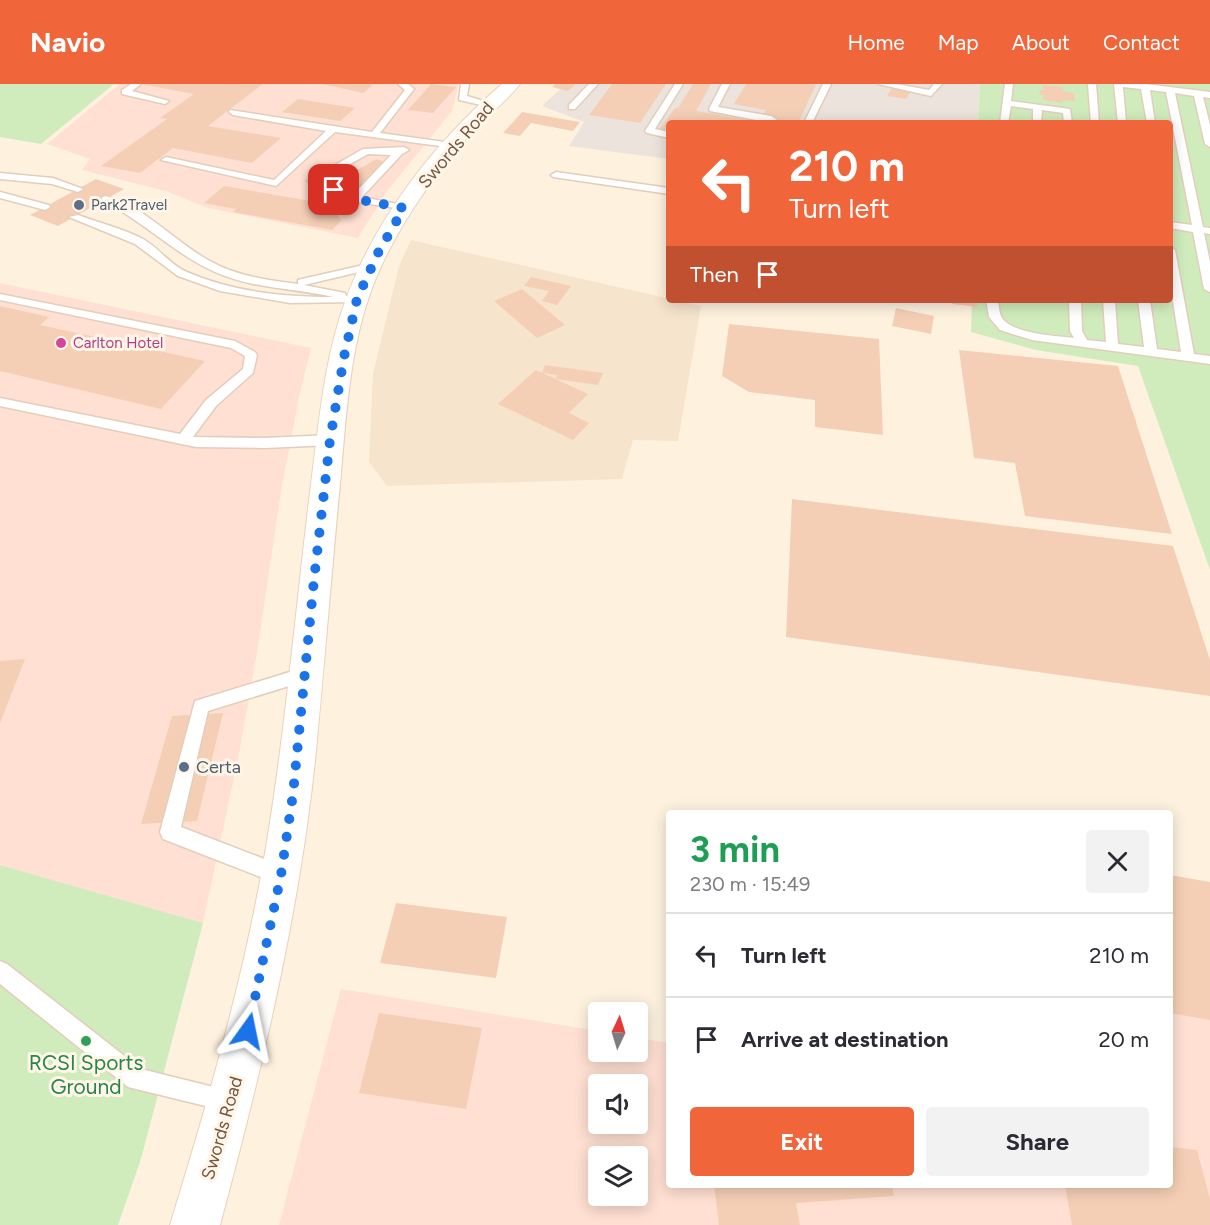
<!DOCTYPE html>
<html lang="en">
<head>
<meta charset="utf-8">
<style>
	:root { --surface:#fff; --page:#f2f2f3; --text:#2b2b33; --muted:#7c7c81; --line:#e1e1e2; --accent:#f1653b }
	body { margin:0; font-family:Figtree,sans-serif; background:var(--page); color:var(--text); height:100vh; display:flex; flex-direction:column; font-size:22px; white-space:nowrap }
	* { box-sizing:border-box; margin:0 }
	p { font-size:20px; color:var(--muted) }
	.icon { flex:none; width:33px; height:33px; fill:none; stroke:currentColor; stroke-width:2; stroke-linecap:round; stroke-linejoin:round }
	.map { position:relative; flex:1; overflow:hidden }
	.panel { position:absolute; left:666px; top:726px; width:507px; height:378px; display:flex; flex-direction:column; background:var(--surface); border-radius:6px; box-shadow:0 3px 15px #0003 }
	.panel>* { flex:none }
	.hud { position:absolute; left:666px; top:36px; width:507px; height:183px; border-radius:6px; box-shadow:0 3px 15px #0003; background:#f1653b; color:#fff; overflow:hidden }
	.needle { width:39px; rotate:4deg }
	.controls { position:absolute; left:588px; top:918px; display:grid; gap:12px }
	.controls a { display:grid; place-items:center; width:60px; height:60px; border-radius:6px; background:var(--surface); box-shadow:0 3px 15px #0003; font-size:30px }
	.pin { position:absolute; display:grid; place-items:center; width:51px; height:51px; color:#fff; margin:-26px; border-radius:12px; box-shadow:0 3px 9px #0006 }
	.me { position:absolute; width:66px; margin:-33px; rotate:12deg; stroke-linejoin:round; filter:drop-shadow(0 0 4px #0008) }
	.turn { display:flex; align-items:center; gap:21px; height:126px; padding:0 24px; font-size:27px }
	.turn .icon { width:78px; height:78px; stroke-width:2.5 }
	.turn b { display:block; font-size:42px; line-height:51px }
	.then { display:flex; align-items:center; height:57px; padding:0 24px; background:#0003; gap:12px; font-size:22px }
	.round { display:grid; place-items:center; flex:none; width:63px; height:63px; border-radius:6px; background:var(--page) }
	.overview { display:flex; align-items:center; justify-content:space-between; height:102px; padding:0 24px }
	h1 { font-size:36px; font-weight:700; line-height:45px; color:#1e9e55 }
	.button { display:flex; gap:12px; margin-top:auto; padding:12px 24px }
	.button a { flex:1; height:69px; border-radius:6px; background:var(--accent); color:#fff; font-size:24px; font-weight:700; line-height:69px; text-align:center }
	.button a+a { background:var(--page); color:var(--text) }
	ul { padding:0; list-style:none }
	li { display:flex; align-items:center; gap:18px; height:84px; padding:0 24px; border-top:2px solid var(--line) }
	li div { flex:1 }
	li b { display:block; font-size:22px }
	li em { font-style:normal }
	header { display:flex; align-items:center; gap:36px; box-sizing:border-box; height:84px; padding:0 30px; background:var(--accent); color:#fff }
	header strong { font-size:28px }
	nav { display:flex; gap:33px; margin-inline-start:auto; font-size:21px }
	.map>svg:first-child { display:block }
</style>
</head>
<body>
<header>
<strong>Navio</strong>
<nav><a>Home</a><a>Map</a><a>About</a><a>Contact</a></nav>
</header>
<div class="map">
<svg width="1210" height="1141" viewBox="0 0 1210 1141">
	<rect width="100%" height="100%" fill="#fef2df"/>
	<!-- residential -->
	<path fill="#f6e4cd" d="M411 156 701 222 678 357 633 356 622 395 387 402 369 378 373 290 399 182Z"/>
	<!-- commercial -->
	<path fill="#ffe0d2" fill-rule="evenodd" d="M120 0H459L452 27 385 110 358 154 208 124 166 107 82 86 90 75 47 60Z
		M0 199 311 264 299 313 281 407 257 569 239 670 203 839 0 781Z
		M341 905 598 947V968H638V954L669 959V1101H1170V922L1210 928V1141H279ZM598 1000H638V1040H598ZM598 1072H638V1112H598Z"/>
	<!-- industrial -->
	<path fill="#ece3dc" d="M566 0H980L978 39H669V75L569 62 584 38 542 22Z"/>
	<!-- green -->
	<path fill="#d0ecbd" d="M0 0H114L41 60 0 53Z
		M980 0H1210V486L1138 282 1036 266 971 248 972 216H1170V39H978Z
		M0 781 203 839 141 1075 118 1141H0Z"/>
	<!-- building -->
	<path fill="#f5cfb5" d="M141 0H263L208 42 281 54 252 79 173 64 140 89 101 82 167 35 160 34 194 10Z
		M323 0H369L373 1 363 9Z
		M431 0 456 3 433 29 408 26Z
		M555 0H576L568 7 552 3Z
		M612 0H666L640 39 589 31Z
		M693 0H711L696 27 765 39H669V47L660 45 675 24H678Z
		M746 0H808L816 1 798 39 761 33 766 26 734 20Z
		M1042 1 1063 3 1062 7 1074 9 1075 17 1063 16 1062 19 1043 16 1044 11H1039L1040 6H1044Z
		M892 4 911 7 906 15 887 12Z
		M298 15 355 24 340 37 282 28Z
		M522 28 580 38 573 47 531 39 520 52 503 49Z
		M376 75 395 81 360 103 341 96Z
		M96 95 124 105 58 142 30 131Z
		M224 102 334 121 341 137 332 146 233 128 236 125 204 119Z
		M531 193 571 202 557 221 542 217 549 207 524 202Z
		M522 205 565 241 537 254 494 217Z
		M952 216H977V223L952 220Z
		M0 222 49 233 40 241 205 277 161 325 0 287Z
		M896 224 934 232 931 250 892 242Z
		M729 240 879 255 883 351 815 343V316L749 308 722 292Z
		M959 266 1118 282 1172 450 1025 432 1015 379 974 374Z
		M545 281 603 289 598 301 556 295 557 291 542 289Z
		M536 286 588 310 569 329 589 339 573 356 498 320Z
		M792 415 1173 462 1210 576V612L786 553Z
		M25 575 0 639V577Z
		M223 629 197 737 141 740 172 632Z
		M1170 791 1210 798V936L1170 929Z
		M396 819 507 833 496 894 380 879Z
		M379 929 482 944 466 1025 359 1009Z
		M1170 1063 1197 1066 1210 1115V1141H1072L1065 1101H1170Z
		M714 1101H892L894 1112 796 1119 800 1141H719Z"/>
	<g fill="none" stroke-linecap="round" stroke-linejoin="round">
		<defs>
			<path id="lane" d="M131 0H141L132 7 169 17 165 20 122 10V6Z
				M398 0H408L414 5 380 49 452 59 455 60V64L335 48 276 102 161 76 166 73 274 96 326 47 233 31 229 28 230 26 372 48 405 6Z
				M461 0H469L467 12 494 20 490 23 459 16Z
				M589 0H598L575 25H569V21Z
				M675 0H683L655 45 669 48V54L647 49 645 47Z
				M722 0H730L718 23 771 32 782 39H772L710 27 709 25Z
				M823 0H831L812 39H804Z
				M878 0H896L929 6 934 0H942L931 12Z
				M1005 0H1013L1011 17 1070 25 1072 39H1064L1063 29 1042 26 1041 39H1033V25L1011 22 1008 39H1000Z
				M1088 0H1096L1099 39H1091Z
				M1114 0H1145L1210 8V14L1203 13 1210 41V63L1205 60 1194 12 1175 9 1203 143 1210 144V150L1204 149 1210 178V208L1204 205 1193 148 1170 144V138L1192 141 1166 8 1150 6 1155 39H1147L1141 5 1123 3 1126 39H1118Z
				M404 63 409 66 402 70 362 113 408 122V126L351 117 307 97 363 65ZM368 70 391 71 353 111 320 97Z
				M556 88 669 104V110L553 93 551 91Z
				M0 89 53 94 83 105 78 108 52 100 0 95Z
				M0 108 49 121 50 123 45 126 0 114Z
				M106 112C145 123 174 157 208 176 236 192 267 196 298 200V196L302 195 372 179 377 182 376 184 304 201 345 209 346 212 361 213 363 215 357 218 290 219 220 207 178 192 135 160 69 133 78 131C99 139 122 144 143 155 159 164 170 181 187 188 233 208 283 213 333 213 294 204 253 205 215 188 174 170 143 136 102 117V113Z
				M1170 163 1175 166 1194 270 1210 272V280L1032 256 1000 246 989 233 986 216H998C999 222 999 229 1002 234 1013 250 1056 252 1074 254L1070 247 1069 216H1081L1082 247 1087 256 1106 258 1103 216H1115L1118 260 1144 263 1138 216H1150L1157 265 1181 268 1170 199Z
				M0 210 235 257 255 268 257 271 253 289 216 322 193 353 265 354 331 351 338 356 331 361 265 364 196 363 0 322V314L180 350 206 316 243 285 245 272 231 264 0 216Z
				M306 583 312 585 314 590 312 595 208 627 181 743 288 784 291 791 288 798 281 801 163 755 160 748 195 617Z
				M0 877 7 880 141 985 238 1009 241 1017 238 1025 230 1028 128 1003 0 900Z"/>
			<path id="secondary" d="M502 0H520C507 17 488 31 473 47 436 88 402 136 379 187 351 250 347 321 341 389 332 481 325 574 316 667 300 828 262 985 220 1141H170C208 1017 245 891 266 763 286 643 296 521 311 400 319 339 324 274 346 215 376 133 436 57 502 0Z"/>
		</defs>
		<!-- lane casing -->
		<use href="#lane" stroke="#e2cebb" stroke-width="3"/>
		<!-- secondary casing -->
		<use href="#secondary" stroke="#ead1ba" stroke-width="2"/>
		<!-- lane -->
		<use href="#lane" fill="#fff" fill-rule="evenodd"/>
		<!-- secondary -->
		<use href="#secondary" fill="#fff" fill-rule="evenodd"/>
	</g>
	<g fill="none" stroke-linecap="round" stroke-linejoin="round">
		<!-- route -->
		<path stroke="#1a73e8" stroke-width="10" stroke-dasharray="0 18" d="M248 947 281 791 293 710 314 496 330 356 344 273 357 215 378 169 404 124 355 115 334 106"/>
	</g>
	<!-- markers -->
	<g fill="#5c6f8a" stroke="#fff6e7" stroke-width="2">
		<circle cx="79" cy="121" r="6"/>
		<circle cx="184" cy="683" r="6"/>
	</g>
	<circle fill="#d1479c" stroke="#fff6e7" stroke-width="2" cx="61" cy="259" r="6"/>
	<circle fill="#2e9e5b" stroke="#fff6e7" stroke-width="2" cx="86" cy="957" r="6"/>
	<g text-anchor="middle" stroke-width="6" stroke-linejoin="round" paint-order="stroke">
		<!-- far-service labels -->
		<g font-size="15" fill="#4e5e75" stroke="#fff6e7" text-anchor="start">
			<text x="91" y="126">Park2Travel</text>
		</g>
		<!-- far-hotel labels -->
		<g font-size="15" fill="#b23c85" stroke="#fff6e7" text-anchor="start">
			<text x="73" y="264">Carlton Hotel</text>
		</g>
		<!-- street labels -->
		<g font-size="18" fill="#765745" stroke="#fff6e7">
			<text transform="translate(456 61) rotate(-50)" y="6">Swords Road</text>
			<text transform="translate(222 1044) rotate(-74)" y="6">Swords Road</text>
		</g>
		<!-- service labels -->
		<g font-size="18" fill="#4e5e75" stroke="#fff6e7" text-anchor="start">
			<text x="196" y="689">Certa</text>
		</g>
		<!-- near-leisure labels -->
		<g font-size="21" fill="#27864d" stroke="#fff6e7">
			<text x="86" y="986">RCSI Sports<tspan x="86" dy="24">Ground</tspan></text>
		</g>
	</g>
</svg>
<div class="controls">
<a><svg class="needle" viewBox="-14 -14 28 28"><path d="M0-13l5 13h-10z" fill="#e53935"/><path d="M0 13l5-13h-10z" fill="#7c7c81"/></svg></a>
<a><svg class="icon" aria-label="sound" viewBox="0 0 24 24"><path d="M4 9h4l5-4v14l-5-4H4zM17 9q2 3 0 6"/></svg></a>
<a><svg class="icon" aria-label="layers" viewBox="0 0 24 24"><path d="M12 4l9 5-9 5-9-5zM3 14l9 5 9-5"/></svg></a>
</div>
<div class="pin" style="left:334px;top:106px;background:#d93025"><svg class="icon" aria-label="arrive" viewBox="0 0 24 24"><path d="M6 21V4h12l-3 4 3 4H6"/></svg></div>
<svg class="me" style="left:248px;top:947px" viewBox="-20 -20 40 40"><path d="M0-17L14 15 0 8-14 15z" fill="#1a73e8" stroke="#fff" stroke-width="4"/></svg>
<div class="hud">
<div class="turn"><svg class="icon" aria-label="left" viewBox="0 0 24 24"><path d="M17 20v-9H6M10 6l-5 5 5 5"/></svg><div><b>210 m</b>Turn left</div></div>
<div class="then">Then<svg class="icon" aria-label="arrive" viewBox="0 0 24 24"><path d="M6 21V4h12l-3 4 3 4H6"/></svg></div>
</div>
<section class="panel">
<div class="overview"><div><h1>3 min</h1><p>230 m · 15:49</p></div><a class="round"><svg class="icon" aria-label="close" viewBox="0 0 24 24"><path d="M6 6l12 12M18 6L6 18"/></svg></a></div>
<ul>
<li><svg class="icon" aria-label="left" viewBox="0 0 24 24"><path d="M17 20v-9H6M10 6l-5 5 5 5"/></svg><div><b>Turn left</b></div><em>210 m</em></li>
<li><svg class="icon" aria-label="arrive" viewBox="0 0 24 24"><path d="M6 21V4h12l-3 4 3 4H6"/></svg><div><b>Arrive at destination</b></div><em>20 m</em></li>
</ul>
<div class="button"><a>Exit</a><a>Share</a></div>
</section>
</div>
</body>
</html>
